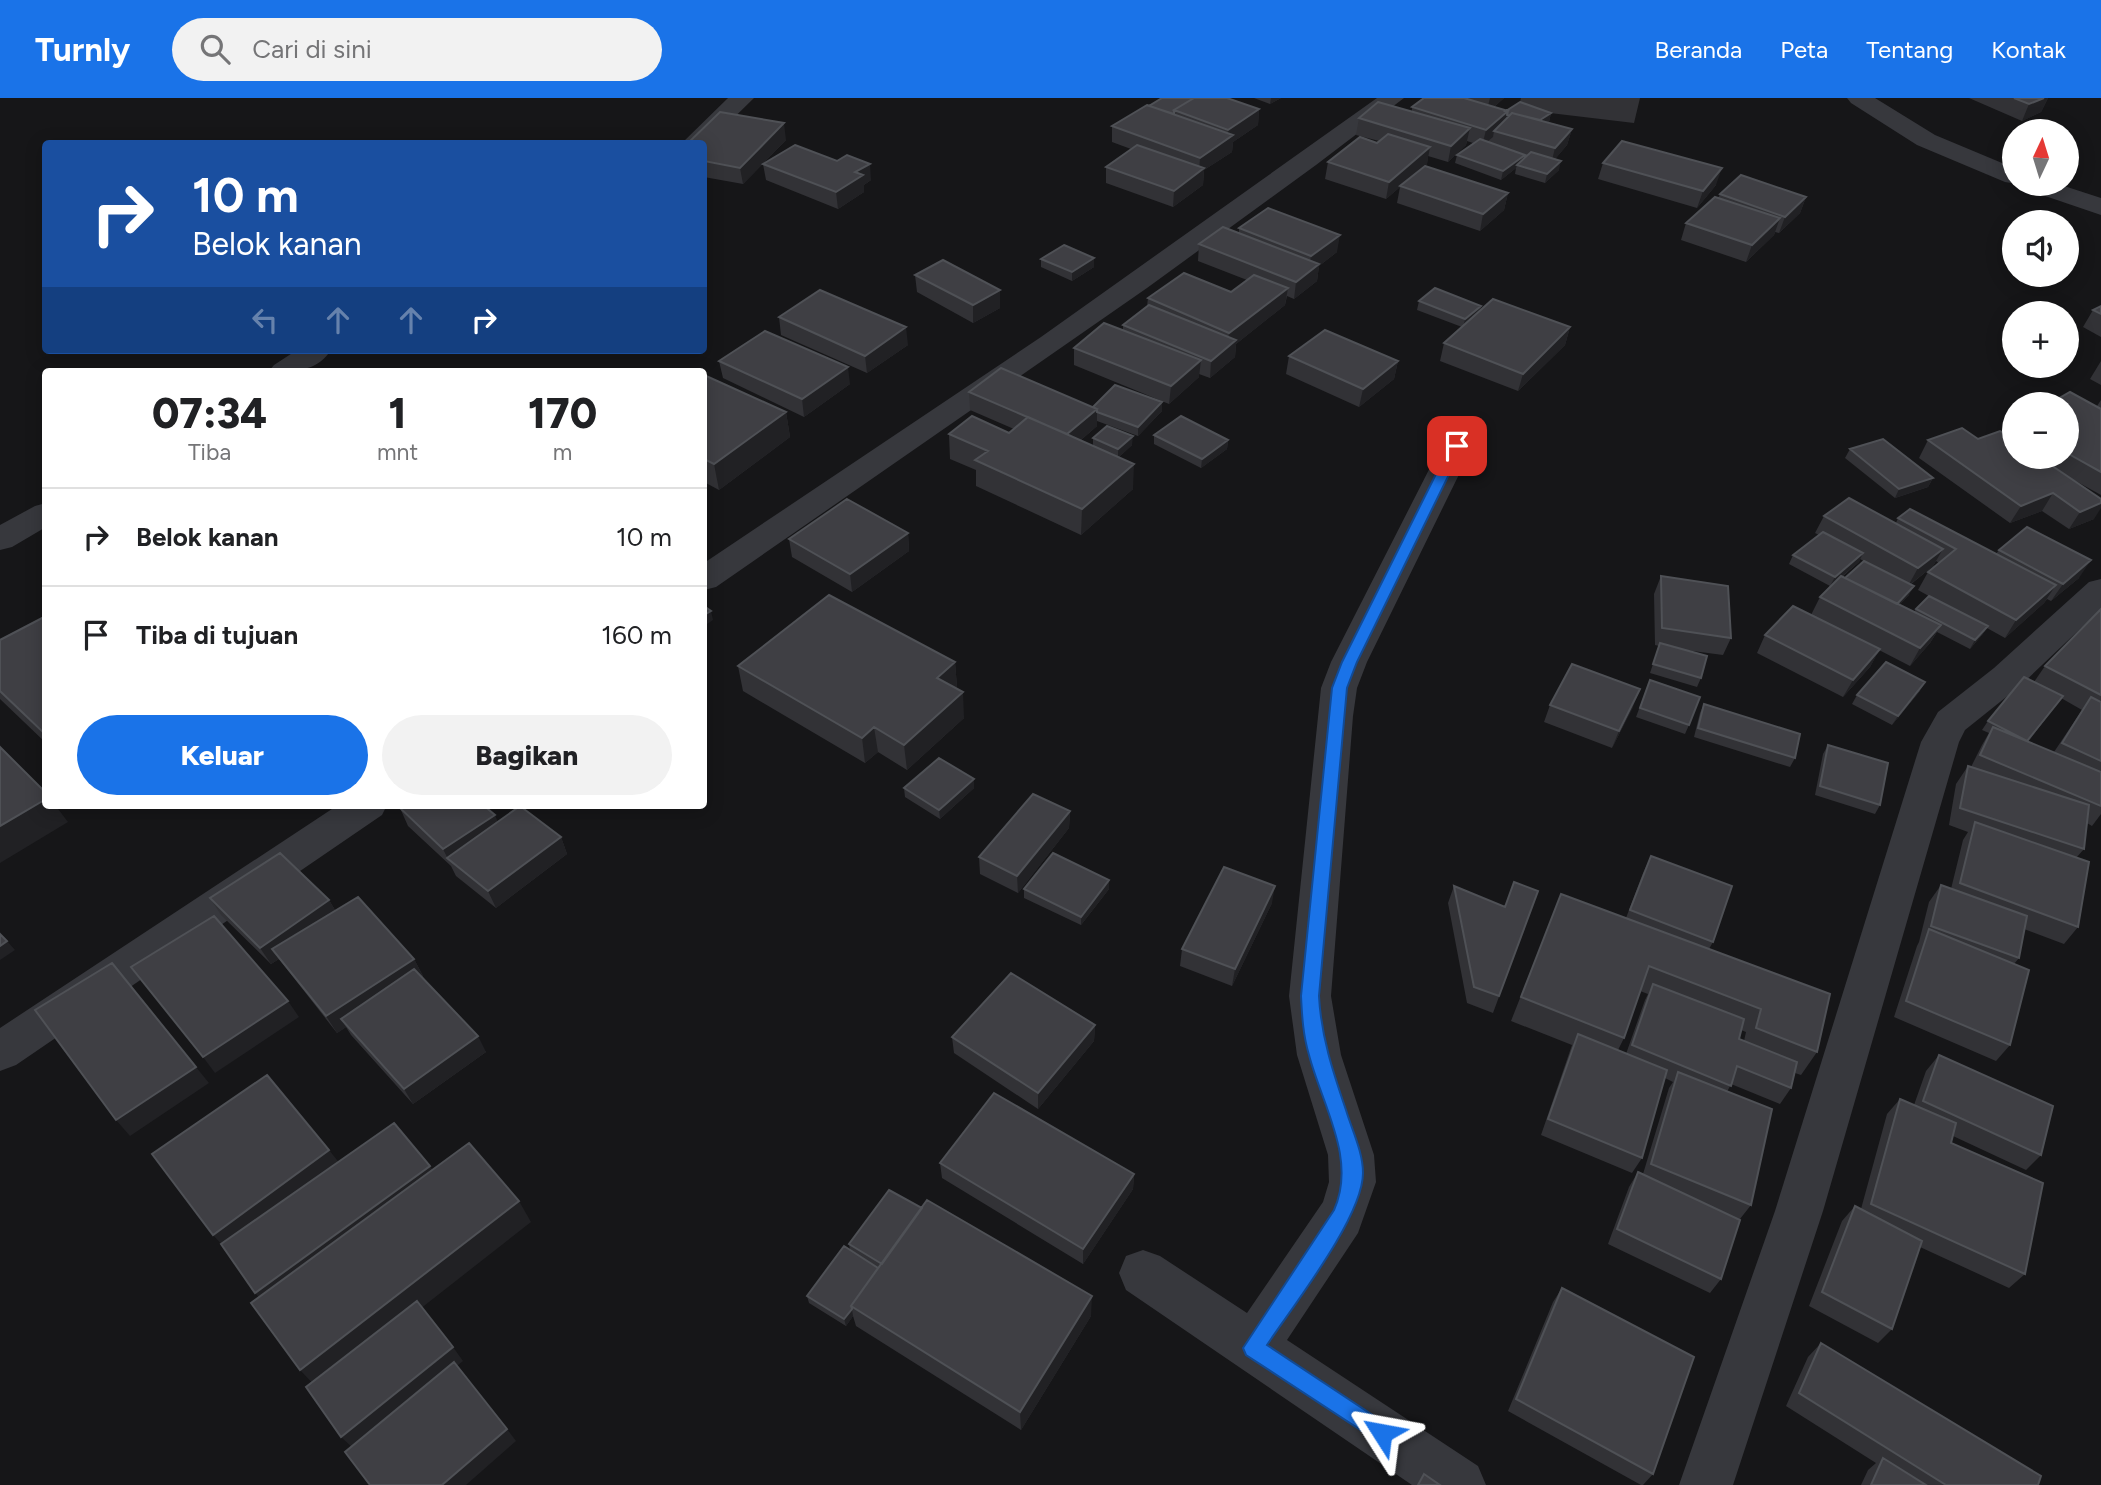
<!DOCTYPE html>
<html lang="id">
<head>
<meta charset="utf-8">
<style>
	:root { --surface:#fff; --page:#f2f2f2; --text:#202124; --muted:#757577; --line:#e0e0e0; --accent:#1a73e8 }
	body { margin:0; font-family:Figtree,sans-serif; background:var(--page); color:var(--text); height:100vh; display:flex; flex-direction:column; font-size:26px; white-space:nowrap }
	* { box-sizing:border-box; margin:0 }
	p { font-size:23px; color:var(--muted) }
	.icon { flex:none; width:38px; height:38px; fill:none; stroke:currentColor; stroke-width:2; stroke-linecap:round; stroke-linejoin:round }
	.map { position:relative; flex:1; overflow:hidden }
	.panel { position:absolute; left:42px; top:270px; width:665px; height:441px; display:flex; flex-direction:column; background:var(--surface); border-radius:7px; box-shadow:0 4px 18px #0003 }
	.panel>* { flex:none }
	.guide { position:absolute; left:42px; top:42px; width:665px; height:214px; border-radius:7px; box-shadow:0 4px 18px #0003; background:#1a4fa0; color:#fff; overflow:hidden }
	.needle { width:46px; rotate:4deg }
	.tools { position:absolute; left:2002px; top:21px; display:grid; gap:14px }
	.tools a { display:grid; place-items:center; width:77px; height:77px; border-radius:50%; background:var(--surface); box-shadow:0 4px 18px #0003; font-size:35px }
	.pin { position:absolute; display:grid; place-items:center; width:60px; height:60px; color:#fff; margin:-30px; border-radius:14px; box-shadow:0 4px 10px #0006 }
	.me { position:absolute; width:77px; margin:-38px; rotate:304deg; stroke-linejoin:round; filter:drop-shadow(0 0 5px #0008) }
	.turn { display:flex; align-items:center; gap:24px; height:147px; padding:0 35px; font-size:32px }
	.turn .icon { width:91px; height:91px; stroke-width:2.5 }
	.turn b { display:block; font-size:49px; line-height:60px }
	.lanes { display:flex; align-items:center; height:66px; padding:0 35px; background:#0003; justify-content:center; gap:35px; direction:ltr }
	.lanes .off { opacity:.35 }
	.eta { display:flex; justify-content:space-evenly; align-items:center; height:119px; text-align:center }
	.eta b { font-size:42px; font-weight:800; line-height:49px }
	.primary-button { display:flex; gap:14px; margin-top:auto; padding:14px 35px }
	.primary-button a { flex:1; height:80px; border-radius:42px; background:var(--accent); color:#fff; font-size:28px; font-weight:800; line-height:80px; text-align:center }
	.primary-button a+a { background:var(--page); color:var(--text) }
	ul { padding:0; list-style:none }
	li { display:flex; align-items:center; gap:21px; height:98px; padding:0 35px; border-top:2px solid var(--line) }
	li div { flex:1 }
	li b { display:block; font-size:26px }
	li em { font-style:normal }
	header { display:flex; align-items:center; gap:42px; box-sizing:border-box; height:98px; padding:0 35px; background:var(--accent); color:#fff }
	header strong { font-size:33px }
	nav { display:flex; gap:38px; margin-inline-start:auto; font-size:24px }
	.search { width:490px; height:63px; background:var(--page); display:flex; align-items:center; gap:18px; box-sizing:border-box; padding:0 24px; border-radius:38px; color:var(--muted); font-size:26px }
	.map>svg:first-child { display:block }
</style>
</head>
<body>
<header>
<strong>Turnly</strong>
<div class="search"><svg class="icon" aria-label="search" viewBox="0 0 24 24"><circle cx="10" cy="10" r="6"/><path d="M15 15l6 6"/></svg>Cari di sini</div>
<nav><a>Beranda</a><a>Peta</a><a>Tentang</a><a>Kontak</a></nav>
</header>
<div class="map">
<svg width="2101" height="1387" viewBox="0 0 2101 1387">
	<rect width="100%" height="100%" fill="#161618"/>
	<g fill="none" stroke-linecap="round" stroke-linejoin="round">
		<!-- minor -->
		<path fill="#37383d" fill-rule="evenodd" d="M728 0H754L704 49V46H681Z
			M1377 0H1404L1316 67 1147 190 716 489 704 492V465L1041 239Z
			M1847 0H1875L1935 37 2014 70V86H2017L2005 84 1917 47 1851 5Z
			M2021 86H2058L2101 100V117L2025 91Z
			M297 252H331C316 275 294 273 269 273L274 267Z
			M1457 339 1468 341 1473 348 1367 564 1357 590 1353 618 1331 898 1341 957 1374 1057 1376 1084 1358 1135 1287 1242 1478 1368 1486 1387H1412L1126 1192 1119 1175 1126 1158 1143 1152 1160 1158 1247 1215 1323 1104 1329 1084 1328 1057 1297 957 1289 898 1321 590 1331 564 1441 348 1446 341Z
			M46 405V429L12 449 0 452V427L35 408Z
			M2101 481V511L2020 588 1965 632 1959 644 1823 1113 1733 1387H1679L1775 1113 1921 644 1938 614 1994 570 2089 484Z
			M338 707H387L382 717 16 967 0 973V930Z"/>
	</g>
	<!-- wall -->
	<path fill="#323236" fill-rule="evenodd" d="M1254 0H1281L1270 6Z
		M1424 0H1504L1494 9 1506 13 1520 4 1521 0H1640L1634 25 1550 15H1551L1549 24H1548L1572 31 1567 47 1555 61 1559 72 1545 85 1515 76 1516 70 1501 82 1455 65 1457 57 1473 45 1467 43 1466 47 1448 64 1428 58 1427 66 1421 71 1508 95 1504 112 1480 133 1397 105 1400 89 1386 101 1325 81 1328 64 1379 43 1356 37 1359 20 1412 13V9Z
		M1969 0H2048L2041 14 2022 23Z
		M1149 8 1259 11 1258 27 1233 44 1232 54 1204 72 1203 87 1173 109 1106 85V69L1131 51 1112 44V28Z
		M786 42 743 86 704 79V46Z
		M837 63 871 82 864 87V94L838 111 766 82 763 66Z
		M1603 65 1716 87 1697 110 1598 81Z
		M1720 96 1806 99 1800 115 1779 135 1775 134 1774 137 1746 164 1681 142 1686 125 1718 100Z
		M1239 130 1337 154 1319 168 1317 183 1294 201 1287 198 1285 207 1236 246 1235 259 1210 280 1199 276V279L1169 306 1074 267V250L1123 232V227L1147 208 1148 200 1231 194 1247 182 1198 163 1199 146 1239 135Z
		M1094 160V169L1072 183 1041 169V161Z
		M915 177 1000 210 973 225 917 194Z
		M1419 203 1481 208 1480 213 1570 229 1565 247 1518 293 1440 263 1444 245 1462 229 1417 212Z
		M2101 208V239L2083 229 2093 212Z
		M779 219 908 247 867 275 781 237Z
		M1289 258 1398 263 1394 281 1359 309 1286 276Z
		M719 263 850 286 804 319 723 280Z
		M2101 263V287L2090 281Z
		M704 277 786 314 790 339 719 392 704 384Z
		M969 294 1093 309 1162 313 1138 338 1097 323V328L1081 342 1093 348V340L1132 347 1119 359 1133 391 1081 437 976 388V372L950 361 949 336 1009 335 1014 331 970 312Z
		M2101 302V397L2072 381 2094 421 2069 431 2042 413 2010 425 1919 360 1928 342 1978 341 2007 338 2014 326V359H2067V306L2097 308Z
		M1154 337 1228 342 1227 351 1201 370 1154 346Z
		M1850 351 1933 380 1928 389 1895 400 1845 360Z
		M1824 418 1896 425 1898 420 1996 456 1999 452 2079 480 2051 503 2047 501 2044 505 2005 540 1987 530 1982 537 1970 551 1937 534 1930 545 1910 568 1879 552 1870 569 1843 599 1757 555 1765 537 1811 517 1820 499 1830 488 1789 466 1793 457 1819 437 1815 435ZM1860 461 1871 467 1845 480 1842 479 1859 464ZM1936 463 1939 465 1928 474 1918 492 1936 502 1916 511 1914 514 1899 507 1909 497 1910 487 1933 468Z
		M908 435 909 453 852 494 792 459 789 441Z
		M1661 478 1731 540 1723 557 1685 552 1701 580 1697 589 1650 575 1659 548 1655 547 1654 496Z
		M2101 511V716L2092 728 2087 725 2084 751 2076 760 2078 829 2064 846 2024 831 2019 860 2014 866 2010 947 1996 963 1894 919 1917 848 1919 844 1929 804 1941 787 1951 791 1963 742 1968 734 1949 727 1956 686 1968 668 1971 669 1982 647 1989 635 1982 632 1988 623 2034 584 2045 568ZM2061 600 2082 612 2054 654 2028 644Z
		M46 518V645L0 601V542Z
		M955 564 957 589 955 590 964 620 907 672 878 654 865 665 743 593 738 568Z
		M1650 582 1689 627 1685 636 1636 619Z
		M1920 593 1892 627 1852 606 1857 597Z
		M1704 606 1795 660 1790 669 1694 639 1700 615Z
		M1550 607 1633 609 1612 650 1544 624Z
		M1828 647 1880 707 1875 716 1815 697 1823 656Z
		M904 690H974L940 721 905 699Z
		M400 710 498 724 561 739 567 756 496 810 456 778 451 768 408 728Z
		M1070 713 1069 730 1018 795 980 776 979 759Z
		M1651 758 1713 844 1709 851 1817 954 1801 977 1795 975 1791 990 1780 1006 1731 986 1727 994 1751 1107 1740 1121 1721 1181 1710 1195 1608 1146 1629 1089 1638 1074 1643 1076 1669 990 1673 984 1665 980 1642 1060 1632 1075 1541 1037 1572 947 1511 923 1561 796 1626 820 1643 775ZM1640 893 1648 896 1645 902 1626 956 1618 952 1624 940ZM1741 932 1746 934 1744 943 1739 941Z
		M1109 782V791L1081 827 1024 800V791Z
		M1454 788 1505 809 1538 793 1493 915 1467 905 1448 805Z
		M210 800 329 802 335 812 414 861 423 878 422 879 486 954 413 1006 351 937 346 929 337 935 279 861 271 866 221 817Z
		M1272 805 1232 888 1180 868 1182 851Z
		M1095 927 1094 943 1038 1011 954 955 952 939Z
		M1939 957 2041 1057 2026 1072 1953 1038 1951 1045 2025 1176 2009 1190 1920 1149 1892 1231 1878 1245 1809 1208 1842 1123 1855 1108 1861 1111 1887 1016 1900 1001 1914 1007 1926 973Z
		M940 1065 1134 1076 1133 1091 1083 1166 942 1080Z
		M849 1146 1091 1218 1021 1332 856 1228 853 1218 846 1228 809 1205 807 1198 850 1152Z
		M1562 1190 1653 1376 1643 1387H1641L1508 1313 1553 1204Z
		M1821 1245 2038 1387H1861L1868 1372 1876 1365 1786 1308 1808 1259Z"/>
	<!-- shaded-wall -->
	<path fill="#212124" d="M1271 0H1281L1270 6Z
		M1490 0H1504L1486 16Z
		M2044 0H2048L2041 14 2022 23 2029 6Z
		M1259 11 1258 27 1233 44 1232 54 1204 72 1203 87 1173 109 1174 93 1199 74 1200 60 1227 42 1228 32Z
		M1508 13 1504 30 1494 33 1493 39 1482 48 1486 32Z
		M1551 15 1549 24 1532 35 1534 27Z
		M784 25 786 42 743 86 740 70Z
		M1470 30 1466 47 1448 64 1451 48Z
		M1572 31 1567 47 1551 66 1555 50Z
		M1430 49 1427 66 1386 101 1389 84Z
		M1525 57 1523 65 1517 67 1516 70 1501 82 1503 73Z
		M1561 63 1559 72 1545 85 1547 76Z
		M870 66 871 82 864 87V94L838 111 836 94 855 74Z
		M1722 70 1716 87 1697 110 1703 93Z
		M1508 95 1504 112 1480 133 1483 116Z
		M1806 99 1800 115 1779 135 1785 119Z
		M1780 120 1774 137 1746 164 1752 147Z
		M1340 137 1337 154 1319 168 1317 183 1294 201 1296 184 1308 174 1311 158Z
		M1094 160V169L1072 183V174Z
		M1288 190 1285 207 1236 246 1235 259 1210 280 1211 263 1228 249 1229 235Z
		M1000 192V210L973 225V207Z
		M1481 208 1479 216 1463 230 1465 221Z
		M906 229 908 247 867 275 865 258Z
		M1570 229 1565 247 1518 293 1523 276Z
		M1201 262 1199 279 1169 306 1171 288Z
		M1398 263 1394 281 1359 309 1363 291Z
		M848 269 850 286 804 319 802 301Z
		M1162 304V313L1138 338V329Z
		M1097 311V328L1067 354V337Z
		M786 314 790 339 719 392 714 366Z
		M1133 338 1132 347 1118 360V351Z
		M1228 342 1227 351 1201 370 1202 361Z
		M1134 366 1133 391 1081 437 1082 411Z
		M1933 380 1928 389 1895 400 1899 391Z
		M2053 395 2042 413 2010 425 2021 408Z
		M2101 405V410L2094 421 2069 431 2080 414Z
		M908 435 909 453 852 494 850 476Z
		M1943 451 1933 468 1908 488 1918 470Z
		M1863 455 1859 464 1830 488 1835 479Z
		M2091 462 2079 480 2051 503 2063 486Z
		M2056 487 2044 505 2005 540 2016 522Z
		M1914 488 1909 497 1890 517 1895 508Z
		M711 513 713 522 704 528V517Z
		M1941 527 1930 545 1910 568 1920 550Z
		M1988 528 1982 537 1970 551 1975 542Z
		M1880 551 1870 569 1843 599 1853 582Z
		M955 564 957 589 939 606 937 580Z
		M1925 584 1920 593 1892 627 1898 618Z
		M1640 591 1633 609 1612 650 1619 633Z
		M963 594 964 620 907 672 904 647Z
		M874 629 878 654 865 665 862 640Z
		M974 681V690L940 721 939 712Z
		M46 701V707H55L68 724 0 765V728Z
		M1070 713 1069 730 1018 795 1017 778Z
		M495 717 502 734 448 761 443 751Z
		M561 739 567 756 496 810 488 793Z
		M1109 782V791L1081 827V819Z
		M1275 788 1272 805 1232 888 1235 871Z
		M329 802 339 819 272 851 279 861 271 866 260 850Z
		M7 843 15 852 0 862V848Z
		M414 861 423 878 347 928 341 921 346 929 337 935 326 918Z
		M288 903 299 919 215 975 203 959Z
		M1095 927 1094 943 1038 1011V995Z
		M478 938 486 954 413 1006 404 991Z
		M196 969 209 985 130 1038 116 1022Z
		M329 1052 341 1067 226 1151 213 1137Z
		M430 1068 440 1083 268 1209 255 1195Z
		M1134 1076 1133 1091 1083 1166V1151Z
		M519 1103 531 1124 318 1291 300 1272Z
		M1092 1198 1091 1218 1021 1332 1020 1314Z
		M852 1211 853 1218 846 1228 844 1221Z
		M453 1249 463 1263 354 1351 341 1339Z
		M507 1331 516 1343 466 1387H442Z"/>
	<!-- building -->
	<path fill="#3f3f44" stroke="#4f5156" stroke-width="2" d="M1162 0H1194L1174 12V16L1149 8Z
		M1194 0H1227L1259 11 1228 32 1174 12Z
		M1424 0H1464L1508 13 1486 32 1412 9Z
		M2014 0H2044L2029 6Z
		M1378 4 1470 30 1451 48 1359 20Z
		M1520 4 1551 15 1540 22 1512 15 1509 18 1507 17 1508 13H1506Z
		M1147 7 1233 37 1200 60 1112 28Z
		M720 14 784 25 740 70 704 63V46H687Z
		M1512 15 1572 31 1555 50 1494 33Z
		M1388 36 1430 49 1389 84 1328 64 1360 39 1377 45Z
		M1480 41 1525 57 1503 73 1457 57Z
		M1622 43 1722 70 1703 93 1603 65Z
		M795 47 837 63 847 57 870 66 855 74 863 77 836 94 763 66Z
		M1137 47 1204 70 1174 93 1106 69Z
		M1531 54 1561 63 1547 76 1517 67Z
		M1425 68 1508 95 1483 116 1400 88Z
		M1741 77 1806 99 1785 119 1720 96Z
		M1715 99 1780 120 1752 147 1686 125Z
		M1268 110 1340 137 1311 158 1239 130Z
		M1223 129 1319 166 1296 184 1199 146Z
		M1064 147 1094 160 1072 174 1041 161Z
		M943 162 1000 192 973 207 915 177Z
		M1184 175 1231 194 1254 177 1288 190 1229 235 1148 200Z
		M1435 190 1481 208 1465 221 1419 203Z
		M820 192 906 229 865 258 779 219Z
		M1493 201 1570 229 1523 276 1444 245Z
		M1149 207 1236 242 1211 263 1123 227Z
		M2101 208V216L2093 212Z
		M1104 225 1201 262 1171 288 1074 250Z
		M1325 232 1398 263 1363 291 1289 258Z
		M765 233 848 269 802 301 719 263Z
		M1001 270 1097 311 1067 336 969 294Z
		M704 277 786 314 714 366 704 361Z
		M1115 287 1162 304 1138 329 1097 314V311L1093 309Z
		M2070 294 2101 311V374L2067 355V306H2049Z
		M972 318 1009 335 1028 319 1134 366 1082 411 975 362 988 353 949 336Z
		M1181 318 1228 342 1202 361 1154 337Z
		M1107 328 1133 338 1118 351 1093 340Z
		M1962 330 1978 341 2000 333 2014 342V359H2039L2101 401V405L2080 414 2053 395 2021 408 1928 342Z
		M1883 341 1933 380 1899 391 1850 351Z
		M1849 400 1943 451 1918 470 1824 418Z
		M847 401 908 435 850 476 789 441Z
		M1910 411 2056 487 2016 522 1928 474 1956 451 1898 420Z
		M2027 429 2091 462 2063 486 1999 452Z
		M1823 434 1863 455 1835 479 1793 457Z
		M1864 463 1914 488 1897 506 1845 480Z
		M1661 478 1728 488 1731 540 1662 530Z
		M1841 478 1941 527 1920 550 1820 499Z
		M829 497 955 564 937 580 963 594 904 647 874 629 862 640 738 568Z
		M1929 498 1988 528 1975 542 1916 511Z
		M704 508 711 513 704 517Z
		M1793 508 1880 551 1853 582 1765 537Z
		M2101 511V597L2045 568Z
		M46 518V637L0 593V542Z
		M1660 545 1707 558 1701 580 1653 566Z
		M1886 564 1925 584 1898 618 1857 597Z
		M1572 566 1640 591 1619 633 1550 607Z
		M2024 579 2063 598 2027 643 1988 623Z
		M1650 582 1700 599 1689 627 1640 610Z
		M2091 599 2101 604V663L2062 645Z
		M1704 606 1800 636 1795 660 1698 630Z
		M1993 629 2101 674V708L1980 657Z
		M1828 647 1888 665 1880 707 1820 688Z
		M0 649 46 695V701L0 728Z
		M939 660 974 681 939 712 904 690Z
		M1968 668 2089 707 2084 751 1960 710Z
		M1033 696 1070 713 1017 778 979 759Z
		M405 707H483L495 717 443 751 400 710Z
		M520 708 561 739 488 793 447 760Z
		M1975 724 2089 764 2078 829 1960 785Z
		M280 755 329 802 260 850 210 800Z
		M1053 755 1109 782 1081 819 1024 791Z
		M1651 758 1732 788 1713 844 1630 812Z
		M1224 769 1275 788 1235 871 1182 851Z
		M1514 784 1538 793 1499 898 1474 889 1454 788 1505 809Z
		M1941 787 2027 818 2019 860 1931 828Z
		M1561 796 1830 896 1817 954 1756 930 1761 911 1649 868 1624 940 1521 899Z
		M358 799 414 861 326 918 272 851Z
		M214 818 288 903 203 959 131 869Z
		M1929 831 2029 872 2010 947 1906 903Z
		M0 836 7 843 0 848Z
		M112 865 196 969 116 1022 35 912Z
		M414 871 478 938 404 991 341 921Z
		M1011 875 1095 927 1038 995 952 939Z
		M1653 886 1744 921 1739 941 1797 964 1791 990 1737 968 1731 988 1632 947Z
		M1578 936 1667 972 1642 1060 1548 1021Z
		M1939 957 2053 1008 2041 1057 1923 1003Z
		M1678 974 1772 1011 1751 1107 1651 1066Z
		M267 977 329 1052 213 1137 152 1056Z
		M994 995 1134 1076 1083 1151 940 1065Z
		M1900 1001 1956 1025 1951 1045 2043 1085 2025 1176 1871 1106Z
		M394 1025 430 1068 255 1195 221 1146Z
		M469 1045 519 1103 300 1272 251 1205Z
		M1638 1074 1740 1122 1721 1181 1617 1131Z
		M889 1092 922 1110 882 1166 849 1146Z
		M927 1102 1092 1198 1020 1314 851 1208Z
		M1855 1108 1922 1143 1892 1231 1822 1194Z
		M844 1148 878 1170 851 1208 852 1211 844 1221 807 1198Z
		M1562 1190 1694 1259 1653 1376 1516 1301Z
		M417 1203 453 1249 341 1339 306 1289Z
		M1821 1245 2041 1378 2038 1387H1946L1799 1295Z
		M454 1264 507 1331 442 1387H370L345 1354Z
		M1883 1360 1926 1387H1871Z
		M1424 1376 1440 1387H1418Z"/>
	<!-- route -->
	<path fill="#1a73e8" stroke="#114b97" stroke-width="2" d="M1457 345 1463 348 1357 564 1347 590 1319 898C1321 938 1333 974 1346 1012 1352 1032 1363 1054 1363 1075 1363 1119 1293 1208 1267 1247L1389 1328 1392 1335 1389 1343 1382 1346 1246 1257 1243 1250 1334 1112C1357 1061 1322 1007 1309 957 1303 937 1302 918 1301 898L1332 590 1342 564 1450 348Z"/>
</svg>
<div class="tools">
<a><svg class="needle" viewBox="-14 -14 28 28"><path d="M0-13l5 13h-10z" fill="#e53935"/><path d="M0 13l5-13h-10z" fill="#757577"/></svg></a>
<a><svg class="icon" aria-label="sound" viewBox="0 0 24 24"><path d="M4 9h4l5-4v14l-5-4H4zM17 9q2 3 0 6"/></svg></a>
<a>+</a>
<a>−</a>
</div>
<div class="pin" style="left:1457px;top:348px;background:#d93025"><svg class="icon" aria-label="arrive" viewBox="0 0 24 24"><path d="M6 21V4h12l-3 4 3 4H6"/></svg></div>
<svg class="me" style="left:1382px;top:1335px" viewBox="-20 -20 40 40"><path d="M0-17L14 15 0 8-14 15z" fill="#1a73e8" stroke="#fff" stroke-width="4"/></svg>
<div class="guide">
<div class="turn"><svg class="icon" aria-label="right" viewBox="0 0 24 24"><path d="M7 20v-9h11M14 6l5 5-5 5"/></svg><div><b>10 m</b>Belok kanan</div></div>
<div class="lanes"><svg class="icon off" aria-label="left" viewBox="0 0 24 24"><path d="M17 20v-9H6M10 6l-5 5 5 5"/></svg><svg class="icon off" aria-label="ahead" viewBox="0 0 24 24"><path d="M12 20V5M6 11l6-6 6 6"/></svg><svg class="icon off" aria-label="ahead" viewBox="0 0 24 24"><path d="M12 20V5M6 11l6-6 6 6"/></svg><svg class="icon" aria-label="right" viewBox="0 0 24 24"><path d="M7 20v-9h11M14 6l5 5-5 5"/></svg></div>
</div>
<section class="panel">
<div class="eta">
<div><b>07:34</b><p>Tiba</p></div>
<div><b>1</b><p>mnt</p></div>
<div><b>170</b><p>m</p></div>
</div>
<ul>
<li><svg class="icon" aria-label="right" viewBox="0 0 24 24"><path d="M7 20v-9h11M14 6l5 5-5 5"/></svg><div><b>Belok kanan</b></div><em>10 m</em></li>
<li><svg class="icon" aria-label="arrive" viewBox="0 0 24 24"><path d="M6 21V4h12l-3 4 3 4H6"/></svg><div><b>Tiba di tujuan</b></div><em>160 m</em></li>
</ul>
<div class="primary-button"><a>Keluar</a><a>Bagikan</a></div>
</section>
</div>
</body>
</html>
